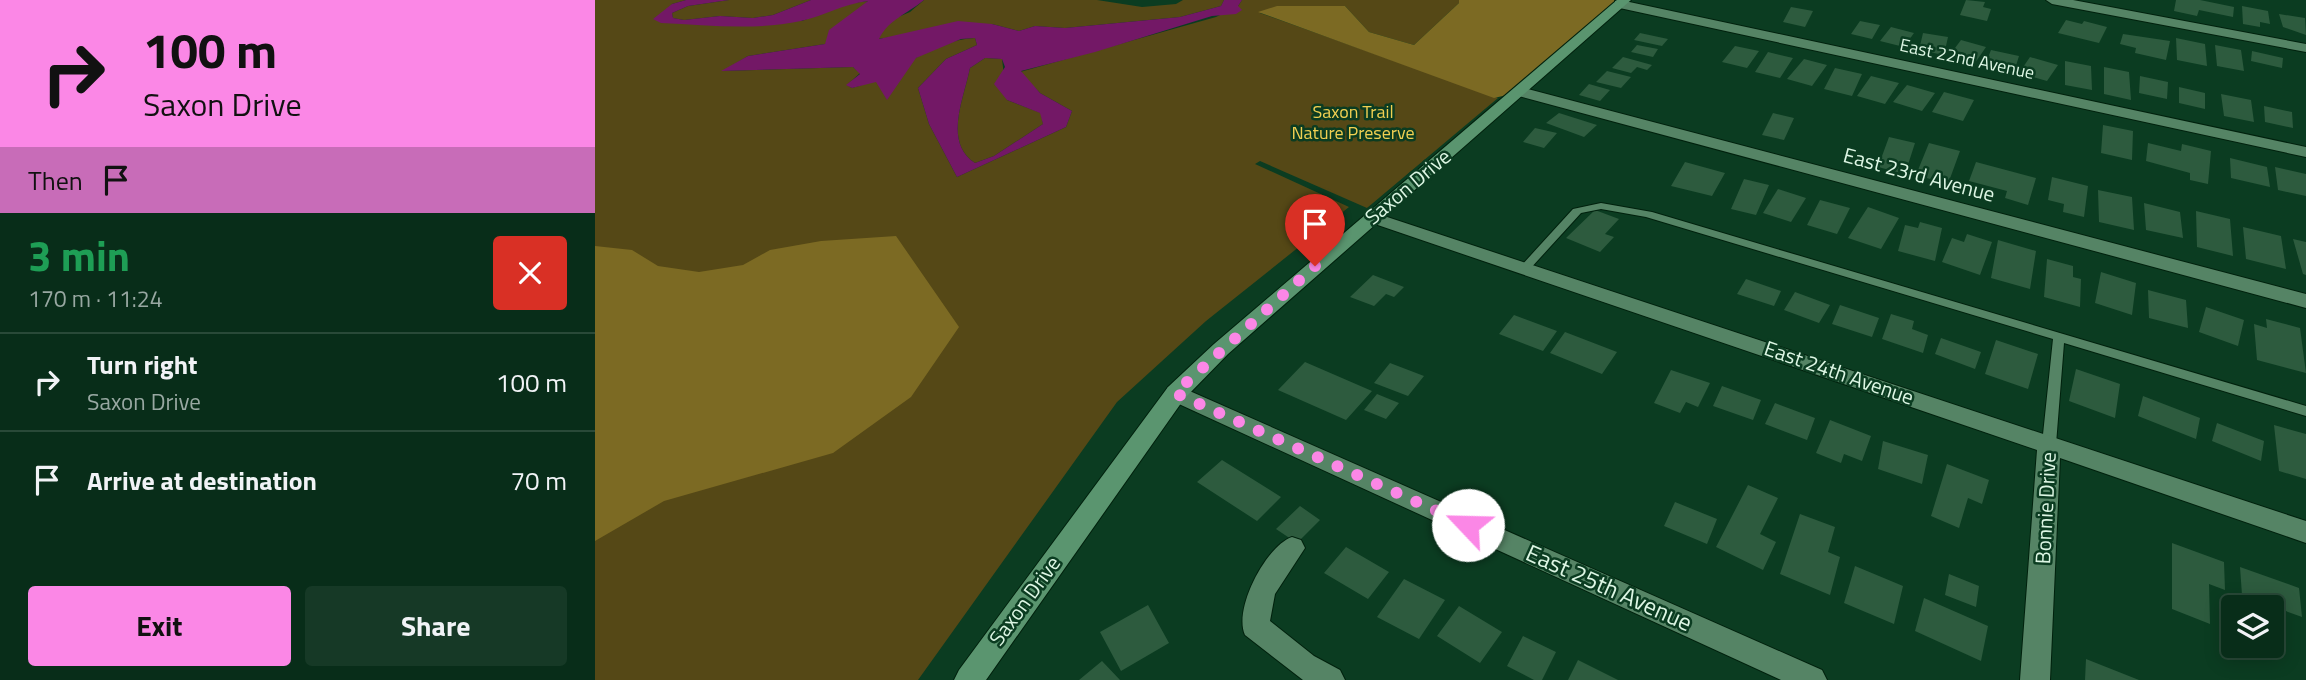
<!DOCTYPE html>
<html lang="en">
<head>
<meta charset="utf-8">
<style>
	:root { --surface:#082d19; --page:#163926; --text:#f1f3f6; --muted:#98a8a2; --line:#294938; --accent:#fb87e6 }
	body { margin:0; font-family:"Titillium Web",sans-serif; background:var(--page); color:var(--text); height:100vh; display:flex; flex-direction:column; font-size:26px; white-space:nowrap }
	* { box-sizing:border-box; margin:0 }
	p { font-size:23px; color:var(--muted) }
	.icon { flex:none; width:38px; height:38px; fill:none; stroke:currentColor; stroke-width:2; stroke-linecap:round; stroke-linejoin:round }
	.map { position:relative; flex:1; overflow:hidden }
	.panel { display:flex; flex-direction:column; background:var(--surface); width:595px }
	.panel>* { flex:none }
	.hud { background:#fb87e6; color:#111; overflow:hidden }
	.fabs { position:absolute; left:1626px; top:595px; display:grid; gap:14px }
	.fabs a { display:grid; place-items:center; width:63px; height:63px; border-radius:7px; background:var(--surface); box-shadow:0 4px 18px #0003,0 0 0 2px var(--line); font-size:35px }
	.pin { position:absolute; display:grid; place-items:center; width:60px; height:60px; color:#fff; margin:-72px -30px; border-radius:50% 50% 50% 0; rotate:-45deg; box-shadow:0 0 7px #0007 }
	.pin .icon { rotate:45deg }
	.me { position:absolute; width:77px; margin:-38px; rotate:294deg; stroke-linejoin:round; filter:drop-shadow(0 0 5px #0008) }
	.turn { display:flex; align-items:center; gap:24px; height:147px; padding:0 28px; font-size:32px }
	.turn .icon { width:91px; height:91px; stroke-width:2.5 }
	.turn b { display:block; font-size:49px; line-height:60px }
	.then { display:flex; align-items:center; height:66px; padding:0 28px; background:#0003; gap:14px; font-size:26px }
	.round { display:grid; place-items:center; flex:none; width:74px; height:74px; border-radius:7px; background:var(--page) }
	.headline { display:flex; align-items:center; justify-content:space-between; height:119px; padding:0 28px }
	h1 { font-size:42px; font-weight:700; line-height:52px; color:#1e9e55 }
	.action { display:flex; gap:14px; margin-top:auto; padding:14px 28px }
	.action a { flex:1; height:80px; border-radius:7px; background:var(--accent); color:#111; font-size:28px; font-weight:700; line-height:80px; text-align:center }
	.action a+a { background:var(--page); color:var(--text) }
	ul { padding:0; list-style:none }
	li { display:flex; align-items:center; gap:21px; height:98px; padding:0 28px; border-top:2px solid var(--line) }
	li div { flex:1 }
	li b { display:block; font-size:26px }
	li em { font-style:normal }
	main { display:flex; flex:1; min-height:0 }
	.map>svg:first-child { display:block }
</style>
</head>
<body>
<main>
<section class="panel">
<div class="hud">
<div class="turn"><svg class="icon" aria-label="right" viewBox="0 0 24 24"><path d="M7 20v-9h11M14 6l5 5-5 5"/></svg><div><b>100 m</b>Saxon Drive</div></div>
<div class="then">Then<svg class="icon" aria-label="arrive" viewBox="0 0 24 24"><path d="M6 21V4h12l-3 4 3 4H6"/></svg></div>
</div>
<div class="headline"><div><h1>3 min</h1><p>170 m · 11:24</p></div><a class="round" style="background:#d93025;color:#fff"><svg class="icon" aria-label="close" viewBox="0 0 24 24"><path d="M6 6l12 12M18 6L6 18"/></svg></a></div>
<ul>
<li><svg class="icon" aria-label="right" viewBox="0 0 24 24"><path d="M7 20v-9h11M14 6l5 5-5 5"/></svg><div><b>Turn right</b><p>Saxon Drive</p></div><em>100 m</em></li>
<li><svg class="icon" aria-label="arrive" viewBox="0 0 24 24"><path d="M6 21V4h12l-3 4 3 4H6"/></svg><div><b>Arrive at destination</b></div><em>70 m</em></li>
</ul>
<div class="action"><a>Exit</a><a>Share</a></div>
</section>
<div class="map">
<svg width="1711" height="680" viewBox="0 0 1711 680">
	<rect width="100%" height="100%" fill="#0b3c21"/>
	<!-- green -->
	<path fill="#554816" d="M0 0H91L77 4 66 23 207 21 250 4 273 1 230 44 153 56 128 71 258 67 265 73 252 85 257 88C300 77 335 40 380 38L382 45 351 59 323 88 334 124 362 177 471 127 477 111 445 93 425 72 621 17 643 6 647 0H864V3L819 45 774 32 750 6 665 13 903 98 772 208 665 161 660 164 754 207 611 321 522 402 323 680H0Z
		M134 0H216L178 15 158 18 125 16 89 20 78 18 77 13 93 6Z
		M329 0H502L547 7 581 4 588 0H629L626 6 585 17 470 28 440 26 424 31 397 24 282 39 296 20 315 12Z
		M390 58 407 59 412 100 446 113 448 124 399 156 380 163C348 143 369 98 375 68Z"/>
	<!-- forest -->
	<path fill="#7c6a23" d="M864 0H1030L925 92 899 98 663 12 682 6H750L774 32 819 45 864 3Z
		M301 236 364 327 316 397 238 453 69 501 0 541V246L37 250 63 266 104 272 148 265 175 250 226 241Z"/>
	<!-- water -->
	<path fill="#731866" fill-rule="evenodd" d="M91 0H134L93 6 77 13 78 18 89 20 125 16 158 18 178 15 216 0H329C312 14 293 20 284 39L363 21 397 24 424 31 440 26 470 28 585 17 626 6 629 0H647L643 6 647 10 641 14 617 16 500 52 426 71 445 93 477 111 471 127 362 177 334 124 323 88 351 59 382 45 380 38 366 39 321 58 292 100 281 82 257 88 251 85 265 74 258 67 126 71 153 56 230 44 234 30 273 1C248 4 229 16 206 21 160 31 112 25 66 23L58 19 77 4ZM390 58 407 59 410 67 399 84 412 100 445 113 448 124 399 156 380 163C348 143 369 98 375 68Z"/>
	<!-- building -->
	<path fill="#2d5b3e" d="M1371 0 1390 2 1388 7 1396 9 1392 21 1365 15Z
		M1581 0H1605L1639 7 1638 17 1604 10 1602 16 1579 11Z
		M1647 6 1673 11 1675 24 1665 22V27L1648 24Z
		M1196 7 1218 11 1210 27 1188 22Z
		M1684 14 1710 18 1711 35 1688 27Z
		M1471 20 1487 24 1489 21 1512 27 1504 43 1463 33Z
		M1265 21 1285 25 1277 39 1256 34Z
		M1296 27 1319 33 1309 47 1285 41Z
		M1045 33 1073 39 1067 46 1039 40Z
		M1328 33 1353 37 1349 55 1324 50Z
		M1528 34 1575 41 1571 60 1540 53 1541 48 1525 44Z
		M1581 38 1610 44 1612 66 1582 60Z
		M1366 40 1391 47 1380 63 1354 56Z
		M1042 45 1063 49 1058 57 1036 52Z
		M1620 45 1646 50 1649 71 1622 66Z
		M1140 46 1164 51 1152 68 1127 62Z
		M1396 50 1424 56 1419 72 1390 65Z
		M1657 51 1688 58 1687 68 1656 61Z
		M1173 52 1198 58 1185 78 1160 72Z
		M1028 57 1057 65 1052 70 1042 67 1036 73 1017 68Z
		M1435 57 1463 65 1452 81 1424 73Z
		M1209 59 1232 65 1217 86 1192 79Z
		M1470 61 1496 66 1497 90 1470 85Z
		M1509 67 1534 72 1536 100 1509 94Z
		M1240 68 1267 74 1257 96 1229 89Z
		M1012 71 1036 77 1026 88 1001 82Z
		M1276 76 1304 83 1290 104 1262 96Z
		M1545 76 1573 82 1572 99 1544 93Z
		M994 84 1015 90 1005 101 984 95Z
		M1312 85 1340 93 1327 111 1298 102Z
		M1584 87 1610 93V109L1584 103Z
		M1349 92 1379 100 1368 121 1337 112Z
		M1626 94 1656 100 1659 122 1629 116Z
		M1669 106 1697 112 1698 128 1670 122Z
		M964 113 1002 125 989 137 951 123Z
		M1178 113 1199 118 1189 140 1167 135Z
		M1508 125 1538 131 1537 160 1506 153Z
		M940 128 962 133 949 148 928 142Z
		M1294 137 1320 143 1310 174 1283 167Z
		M1334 143 1365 151 1353 184 1321 175Z
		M1553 143 1586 151 1587 144 1616 151 1613 184 1595 180V173L1551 161Z
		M1635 158 1672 167 1675 187 1636 178Z
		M1090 162 1130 173 1117 196 1076 186Z
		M1381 162 1441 178 1433 205 1410 198 1412 191 1374 181Z
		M1680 167 1711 174V196L1683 190Z
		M1457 177 1493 186 1489 217 1468 212 1469 204 1453 200Z
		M1149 179 1174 185 1161 215 1136 209Z
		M1183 189 1211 198 1196 222 1168 213Z
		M1503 190 1537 197 1539 230 1504 222Z
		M1225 200 1255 208 1242 234 1212 225Z
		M1549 203 1585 212 1588 238 1551 230Z
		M1273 207 1304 218 1286 249 1253 238Z
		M1000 210 1024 219 1010 234 1019 237 1005 252 971 238Z
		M1601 211 1635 219 1638 256 1602 247Z
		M1325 222 1347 228 1340 261 1303 251 1310 225 1323 228Z
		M1648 227 1686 236 1691 269 1651 259Z
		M1372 234 1397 242 1385 275 1347 262 1357 238 1369 242Z
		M1698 239 1711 242V275L1708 274Z
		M1403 240 1441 251 1435 289 1396 278Z
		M1452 259 1478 266V277L1486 279 1485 307 1449 297Z
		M1506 272 1541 283 1537 315 1500 303Z
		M778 275 809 287 799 297 791 294 779 306 755 297Z
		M1151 279 1186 291 1179 306 1142 294Z
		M1553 290 1591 300 1593 328 1554 318Z
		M1200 292 1235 305 1224 323 1189 310Z
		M1245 305 1284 318 1277 337 1237 324Z
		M1611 307 1649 320 1643 346 1604 332Z
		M1296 314 1319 321 1317 329 1333 335 1328 353 1287 339Z
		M919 315 962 331 948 351 904 334Z
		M1671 319 1705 328 1711 373 1662 360 1659 324 1672 328Z
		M970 332 1022 352 1007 374 955 353Z
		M1346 338 1386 352 1380 369 1340 354Z
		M1401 340 1443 354 1433 389 1390 374Z
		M710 362 777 391 751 420 683 390Z
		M795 363 829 376 813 396 779 383Z
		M1481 369 1525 384 1520 418 1474 401Z
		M1076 370 1115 383 1103 407 1091 402 1085 413 1059 403Z
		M1127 386 1166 400 1158 420 1118 406Z
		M782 394 804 403 791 419 769 410Z
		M1548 396 1605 418 1601 439 1543 416Z
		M1180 403 1220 418 1212 440 1170 424Z
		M1235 420 1276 436 1267 461 1249 454 1246 463 1221 453Z
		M1622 423 1669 441 1666 461 1617 441Z
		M1679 425 1711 434V479L1684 471Z
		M1288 441 1333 455 1327 484 1283 469Z
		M627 460 686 497 662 521 602 482Z
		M1352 464 1394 480 1387 504 1373 498 1364 528 1336 516Z
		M1153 485 1183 498 1165 534 1181 542 1168 570 1121 547Z
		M1080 502 1122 519 1112 544 1069 526Z
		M705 506 725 520 702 543 681 529Z
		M1205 514 1240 527 1233 552 1245 557 1235 595 1185 574Z
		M1577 543 1629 562 1630 590 1614 584 1615 624 1577 609Z
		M751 547 794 572 773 599 729 573Z
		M1260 566 1308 586 1299 624 1249 603Z
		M1645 567 1704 588 1707 617 1647 595Z
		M1354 574 1384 586 1381 607 1350 595Z
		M809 579 850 600 824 639 782 617Z
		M1329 598 1393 626 1386 661 1320 631Z
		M553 605 574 643 526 671 505 632Z
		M864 606 907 632 885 663 842 636Z
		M928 636 961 652 947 680H939L912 666Z
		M1491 659 1544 680H1490Z
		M983 660 1023 680H973Z
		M507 661 525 680H484Z"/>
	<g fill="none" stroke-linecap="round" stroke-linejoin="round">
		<defs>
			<path id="lane" d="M1006 203 1057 212 1711 406V416L1469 343 1461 444 1459 448H1449L1447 444 1458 339 1051 217 1006 209 986 213 934 270H926L924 268 926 266 978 209Z"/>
			<path id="street" d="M1025 0 1711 147V157L1020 7V1Z
				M1451 0H1478L1711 44V52L1457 4Z
				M925 87 1711 294V308L920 95 917 92 920 89Z
				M777 212 1711 521V543L1465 458 1455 680H1425L1442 450 771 221 768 217 771 213Z
				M581 385 1227 670 1232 680H1186L573 399 570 393 573 387Z
				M697 537 706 540 710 548 680 594 675 621 719 656 745 670 750 680H708L650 635C638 609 671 546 697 537Z"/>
			<path id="secondary" d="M1022 0H1036L633 354 589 399 391 680H359L364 670 573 387 619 344Z"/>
		</defs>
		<!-- lane casing -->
		<use href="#lane" stroke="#00210d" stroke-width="2"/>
		<!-- street casing -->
		<use href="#street" stroke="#00210d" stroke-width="2"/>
		<!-- secondary casing -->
		<use href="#secondary" stroke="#00210d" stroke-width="2"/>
		<!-- lane -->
		<use href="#lane" fill="#558465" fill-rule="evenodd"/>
		<!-- street -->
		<use href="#street" fill="#558465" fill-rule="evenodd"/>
		<!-- secondary -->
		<use href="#secondary" fill="#5a956f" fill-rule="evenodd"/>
	</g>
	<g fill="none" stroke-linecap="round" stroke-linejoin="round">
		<!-- route -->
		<path stroke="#fb87e6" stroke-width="12" stroke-dasharray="0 21.6" d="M720 266 580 393 873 525"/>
	</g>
	<g text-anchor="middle" stroke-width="5" stroke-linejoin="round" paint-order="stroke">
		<!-- far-street labels -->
		<g font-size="18" fill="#ddf6e4" stroke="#0b3c21">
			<text transform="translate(1372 59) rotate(12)" y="6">East 22nd Avenue</text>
		</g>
		<!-- far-park labels -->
		<g font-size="18" fill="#f1d052" stroke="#0b3c21">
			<text x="758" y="118">Saxon Trail<tspan x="758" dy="21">Nature Preserve</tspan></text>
		</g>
		<!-- street labels -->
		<g font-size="21" fill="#ddf6e4" stroke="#0b3c21">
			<text transform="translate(1324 175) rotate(15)" y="7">East 23rd Avenue</text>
			<text transform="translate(813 187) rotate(-40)" y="7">Saxon Drive</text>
			<text transform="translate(1244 373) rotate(19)" y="7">East 24th Avenue</text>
			<text transform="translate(1451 508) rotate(-87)" y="7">Bonnie Drive</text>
			<text transform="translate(430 601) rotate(-54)" y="7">Saxon Drive</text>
		</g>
		<!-- near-street labels -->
		<g font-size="24" fill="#ddf6e4" stroke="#0b3c21">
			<text transform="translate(1014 588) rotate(24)" y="8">East 25th Avenue</text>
		</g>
	</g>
</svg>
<div class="fabs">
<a><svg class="icon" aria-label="layers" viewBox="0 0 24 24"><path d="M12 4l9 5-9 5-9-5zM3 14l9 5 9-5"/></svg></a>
</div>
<div class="pin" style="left:720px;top:266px;background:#d93025"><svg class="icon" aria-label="arrive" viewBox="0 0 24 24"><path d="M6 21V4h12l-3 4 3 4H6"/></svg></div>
<svg class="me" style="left:873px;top:525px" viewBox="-20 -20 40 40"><circle r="19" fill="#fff"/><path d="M0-13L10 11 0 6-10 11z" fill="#fb87e6"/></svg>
</div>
</main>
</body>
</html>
